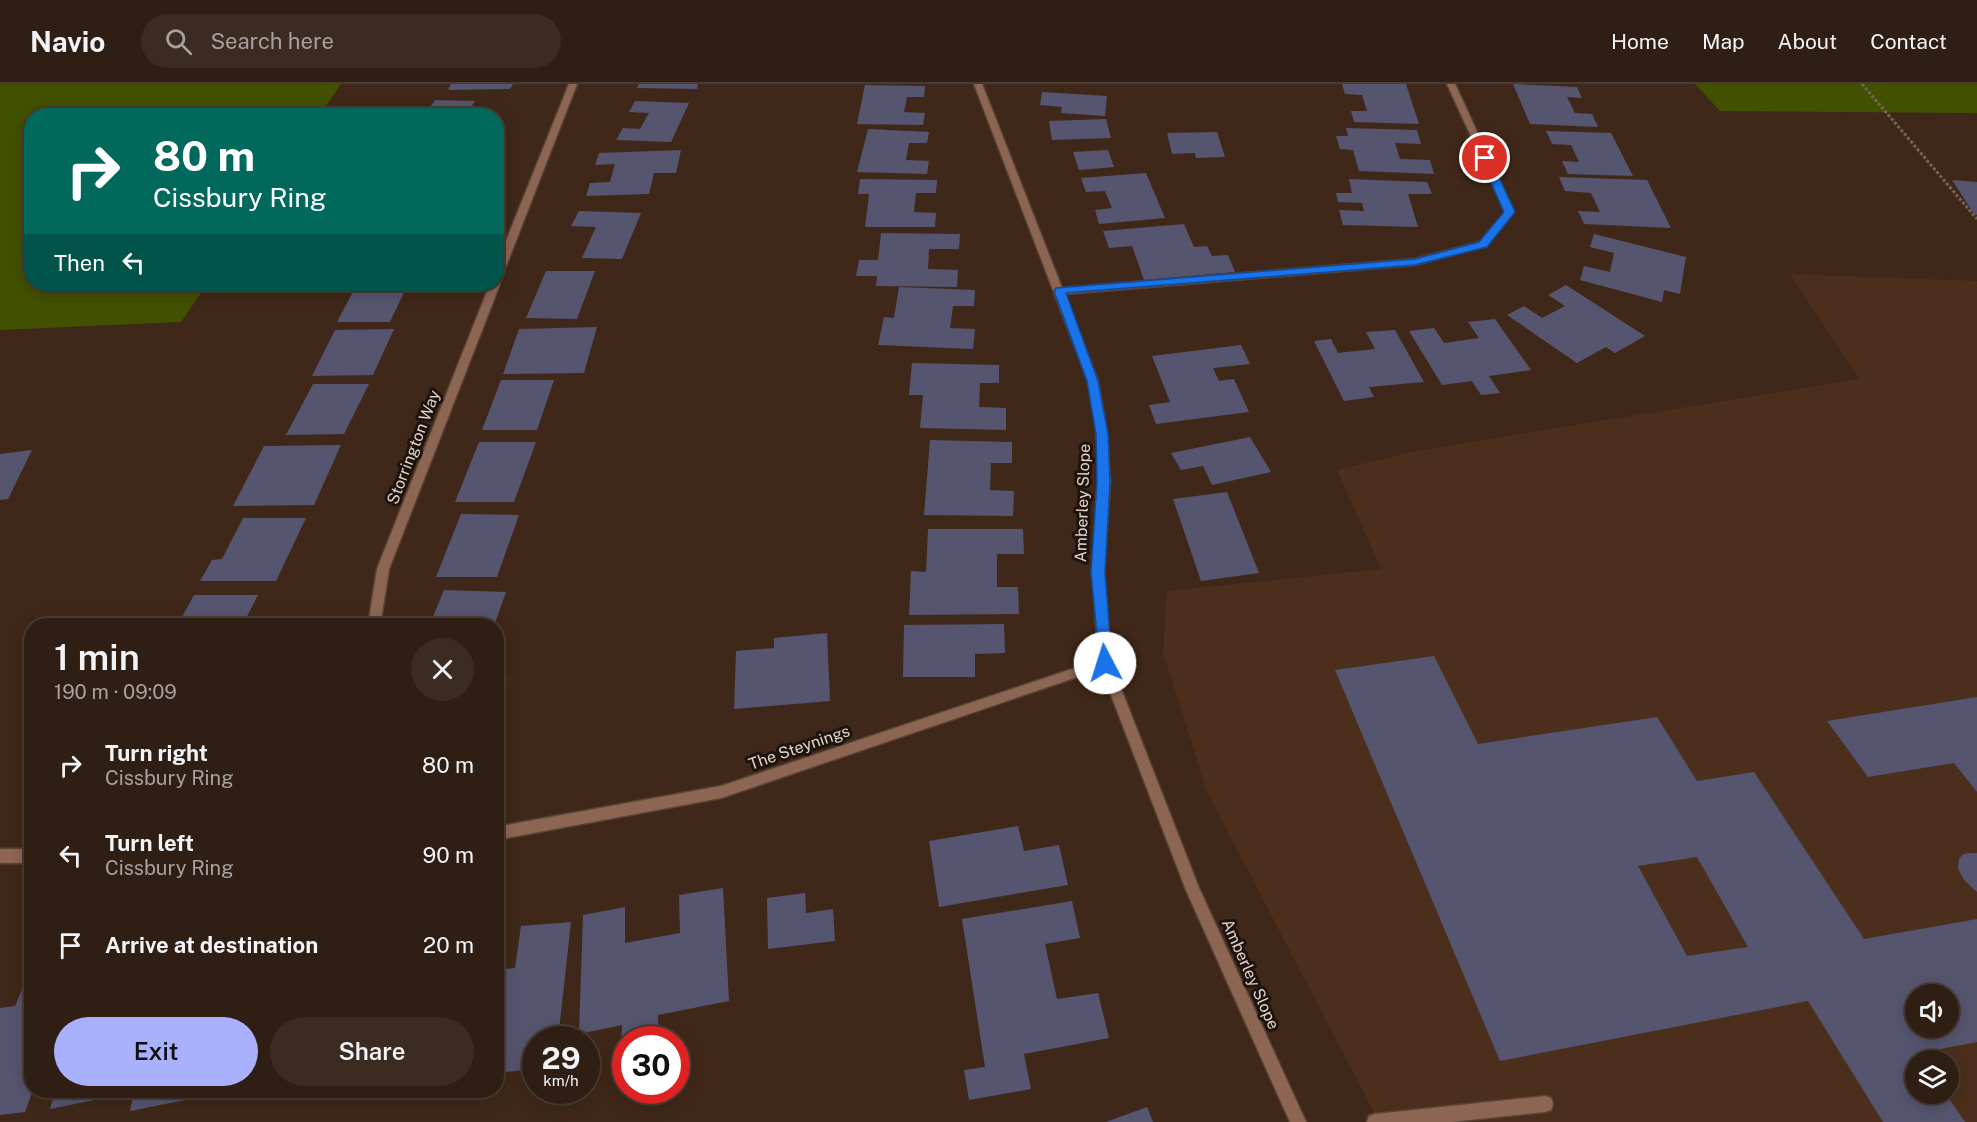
<!DOCTYPE html>
<html lang="en">
<head>
<meta charset="utf-8">
<style>
	:root { --surface:#2f1e13; --page:#3b2b21; --text:#f1f3f6; --muted:#a7a2a0; --line:#4a3c33; --accent:#a9b0fc }
	body { margin:0; font-family:"Public Sans",sans-serif; background:var(--page); color:var(--text); height:100vh; display:flex; flex-direction:column; font-size:22px; white-space:nowrap }
	* { box-sizing:border-box; margin:0 }
	p { font-size:20px; color:var(--muted) }
	.icon { flex:none; width:33px; height:33px; fill:none; stroke:currentColor; stroke-width:2; stroke-linecap:round; stroke-linejoin:round }
	.map { position:relative; flex:1; overflow:hidden }
	.panel { position:absolute; left:24px; top:534px; width:480px; height:480px; display:flex; flex-direction:column; background:var(--surface); border-radius:24px; box-shadow:0 3px 15px #0003,0 0 0 2px var(--line) }
	.panel>* { flex:none }
	.banner { position:absolute; left:24px; top:24px; width:480px; height:183px; border-radius:24px; box-shadow:0 3px 15px #0003,0 0 0 2px var(--line); background:#00695c; color:#fff; overflow:hidden }
	.tools { position:absolute; left:1905px; top:900px; display:grid; gap:12px }
	.tools a { display:grid; place-items:center; width:54px; height:54px; border-radius:50%; background:var(--surface); box-shadow:0 3px 15px #0003,0 0 0 2px var(--line); font-size:30px }
	.speed { position:absolute; left:522px; top:942px; display:flex; gap:12px; font-size:30px; font-weight:700; text-align:center }
	.speed>* { display:grid; place-content:center; width:78px; height:78px; border-radius:50%; background:var(--surface); box-shadow:0 3px 15px #0003,0 0 0 2px var(--line); line-height:1 }
	.speed small { font-size:15px; font-weight:400 }
	.speed .limit { border:9px solid #d22; background:#fff; color:#111 }
	.pin { position:absolute; display:grid; place-items:center; width:51px; height:51px; color:#fff; margin:-26px; border:3px solid #fff; border-radius:50%; box-shadow:0 2px 6px #0007 }
	.me { position:absolute; width:66px; margin:-33px; rotate:355deg; stroke-linejoin:round; filter:drop-shadow(0 0 4px #0008) }
	.turn { display:flex; align-items:center; gap:21px; height:126px; padding:0 30px; font-size:27px }
	.turn .icon { width:78px; height:78px; stroke-width:2.5 }
	.turn b { display:block; font-size:42px; line-height:51px }
	.then { display:flex; align-items:center; height:57px; padding:0 30px; background:#0003; gap:12px; font-size:22px }
	.round { display:grid; place-items:center; flex:none; width:63px; height:63px; border-radius:32px; background:var(--page) }
	.headline { display:flex; align-items:center; justify-content:space-between; height:102px; padding:0 30px }
	h1 { font-size:36px; font-weight:600; line-height:45px }
	.action { display:flex; gap:12px; margin-top:auto; padding:12px 30px }
	.action a { flex:1; height:69px; border-radius:36px; background:var(--accent); color:#111; font-size:24px; font-weight:600; line-height:69px; text-align:center }
	.action a+a { background:var(--page); color:var(--text) }
	ul { padding:0; list-style:none }
	li { display:flex; align-items:center; gap:18px; height:90px; padding:0 30px }
	li div { flex:1 }
	li b { display:block; font-size:22px }
	li em { font-style:normal }
	header { display:flex; align-items:center; gap:36px; box-sizing:border-box; height:84px; padding:0 30px; background:var(--surface); border-bottom:2px solid var(--line) }
	header strong { font-size:28px }
	nav { display:flex; gap:33px; margin-inline-start:auto; font-size:21px }
	.search { width:420px; height:54px; background:var(--page); display:flex; align-items:center; gap:15px; box-sizing:border-box; padding:0 21px; border-radius:33px; color:var(--muted); font-size:22px }
	.map>svg:first-child { display:block }
</style>
</head>
<body>
<header>
<strong>Navio</strong>
<div class="search"><svg class="icon" aria-label="search" viewBox="0 0 24 24"><circle cx="10" cy="10" r="6"/><path d="M15 15l6 6"/></svg>Search here</div>
<nav><a>Home</a><a>Map</a><a>About</a><a>Contact</a></nav>
</header>
<div class="map">
<svg width="1977" height="1038" viewBox="0 0 1977 1038">
	<rect width="100%" height="100%" fill="#3f2819"/>
	<!-- built -->
	<path fill="#4b2f1c" fill-rule="evenodd" d="M1790 190 1977 197V1038H1379L1207 708 1163 568 1167 507 1381 485 1337 386 1416 367 1859 295ZM1916 910H1948V944H1916ZM1916 976H1948V1010H1916Z"/>
	<!-- green -->
	<path fill="#425002" d="M0 0H341L320 31 32 32V200H207L181 238 0 246Z
		M1695 0H1977V29L1720 27Z"/>
	<!-- building -->
	<path fill="#56556f" fill-rule="evenodd" d="M451 0H513L510 5 448 6Z
		M639 0H698L697 5 637 4Z
		M1342 0H1406L1419 40 1354 38 1351 27H1367L1362 11 1345 10Z
		M1513 0 1577 3 1582 14 1567 13 1575 29 1592 30 1598 43 1530 40Z
		M865 1 925 2 924 13H907L904 28 925 29 923 41 857 40Z
		M1042 8 1107 12 1105 32 1061 29 1062 23 1040 21Z
		M435 16 475 17 465 32H424Z
		M635 17 689 19 671 58 616 56 623 44 640 45 649 29 629 28Z
		M1106 35 1111 54 1052 56 1049 37Z
		M1346 44 1417 46 1421 60 1395 59 1400 75 1430 76 1434 90 1359 87 1353 66 1340 65 1336 52H1348Z
		M868 45 929 48 927 59H909L906 76 929 77 927 90 857 88Z
		M1546 47 1611 49 1633 92 1568 90 1562 77 1579 78 1571 61 1552 60Z
		M1217 48 1225 73 1196 74 1195 69 1172 70 1167 49Z
		M681 66 676 89H654L649 110 586 112 590 99 610 98 615 80 595 81 599 69Z
		M1108 66 1114 83 1079 86 1073 68Z
		M1146 89 1165 134 1099 140 1095 126 1112 124 1105 107 1086 108 1081 94Z
		M1559 93 1647 96 1671 144 1584 140 1578 127 1600 128 1591 109 1565 107Z
		M860 95 937 96 936 109H916L914 128 936 129 935 143H865L869 110H858Z
		M1349 95 1427 98 1432 110H1408L1418 143 1343 141 1339 126 1364 127 1362 119 1338 118 1336 109H1352Z
		M1952 96 1977 98V131L1974 130Z
		M579 127 641 129 622 175 582 174 596 143 571 142Z
		M1184 140 1194 163 1207 162 1212 172 1228 171 1235 188 1144 196 1132 162 1109 164 1103 147Z
		M881 149 960 150 959 165H929L928 185 958 186 957 203 876 202 877 192H856L859 176H878Z
		M1594 150 1686 173 1680 210 1664 206 1662 218 1580 196 1584 182 1610 188 1614 169 1590 163Z
		M546 187H595L577 235 526 234Z
		M357 200H408L390 238H337Z
		M1566 201 1645 252 1615 269 1606 263 1577 279 1507 231 1524 222 1542 234 1565 222 1548 211Z
		M899 203 975 206 974 222H953L950 244 975 245 973 265 878 261 884 233 894 234Z
		M1495 235 1531 286 1489 292 1500 309 1481 311 1472 297 1442 301 1409 247 1434 244 1444 259 1479 254 1468 238Z
		M597 243 584 289 503 290 519 245Z
		M394 245 373 291 312 292 335 246Z
		M1395 246 1424 298 1369 303 1374 313 1344 317 1314 257 1331 255 1338 269 1375 265 1366 248Z
		M1241 261 1250 280 1213 284 1219 297 1234 295 1249 328 1156 340 1149 321 1170 318 1152 272Z
		M912 279 999 281V299H980L979 323 1006 324V346L920 344 923 311H909Z
		M501 296H554L537 346H482Z
		M313 300H369L344 350 286 351Z
		M1250 353 1271 388 1212 401 1203 382 1181 386 1171 369Z
		M930 356 1012 358V379H991L990 406 1014 407 1013 432 924 431Z
		M479 358H536L514 418H455Z
		M341 361 314 421 233 422 264 362Z
		M32 366 8 415 0 416V370Z
		M1227 408 1259 489 1201 497 1173 415Z
		M461 430 519 431 497 493H436Z
		M243 434H306L276 497H200L212 476 222 475Z
		M928 445H1023L1024 470H997V503H1018L1019 530 909 531 911 487 926 488Z
		M444 506 506 508 494 542H429Z
		M194 511H258L242 542H177Z
		M1004 540 1005 569 975 570V593H903L904 541Z
		M827 549 830 617 734 625 736 567 774 564V554Z
		M1434 572 1478 660 1657 633 1697 697 1754 688 1864 855 1977 835V958L1920 969 1925 976H1916V1010H1946L1965 1038H1883L1808 917 1500 977 1335 586ZM1697 773 1748 863 1687 872 1638 782ZM1916 910H1948V944H1916Z
		M496 595H507L497 630H496Z
		M1977 613V708L1954 679 1868 693 1827 637Z
		M1018 742 1024 767 1059 761 1068 801 939 823 929 757Z
		M1971 769H1977V808L1965 797 1958 785 1959 775 1963 770Z
		M723 804 729 917 658 931 659 956H626V964L621 965 622 941 579 950 583 831 625 823V859L680 849 679 811Z
		M805 809 806 829 833 825 835 857 768 865 767 814Z
		M1072 817 1080 854 1045 860 1057 915 1098 909 1109 954 1024 970 1031 1005 969 1016 964 986 985 983 962 835Z
		M571 838 558 956H536V985L496 989V886L515 884 521 842Z
		M32 882V1006H33L25 1028 0 1031V924L15 922Z
		M55 1006H211L210 1011 130 1027 134 1008 50 1025Z
		M226 1006H252V1008L225 1013Z
		M1147 1023 1153 1038H1106Z"/>
	<g fill="none" stroke-linecap="round" stroke-linejoin="round">
		<defs>
			<path id="lane" d="M1545 1012 1551 1014 1553 1020 1551 1026 1545 1028 1451 1038H1367L1369 1032 1375 1030Z"/>
			<path id="street" d="M569 0H577L501 195 497 198 500 200 389 485 380 542H368L377 485 490 200H496V182Z
				M974 0H982L1062 204 1415 175 1480 158 1506 128 1447 0H1455L1514 128 1486 162 1415 181 1064 210 1098 297 1107 350 1110 398 1104 488 1111 579 1199 804 1306 1038H1290L1186 806 1101 585 721 714 496 756V743L721 702 1099 576 1092 488 1098 398 1097 350 1088 297Z
				M0 765H32V779H0Z"/>
		</defs>
		<!-- lane casing -->
		<use href="#lane" stroke="#594335" stroke-width="3"/>
		<!-- street casing -->
		<use href="#street" stroke="#594335" stroke-width="3"/>
		<!-- path -->
		<path stroke="#776356" stroke-width="3" stroke-dasharray="3 2" stroke-linecap="butt" d="M1862 0 1977 135"/>
		<!-- lane -->
		<use href="#lane" fill="#8d6653" fill-rule="evenodd"/>
		<!-- street -->
		<use href="#street" fill="#8d6653" fill-rule="evenodd"/>
	</g>
	<!-- route -->
	<path fill="#1a73e8" stroke="#114b97" stroke-width="1.5" d="M1485 71 1490 74 1515 128 1487 163 1415 181 1066 209 1098 297 1108 350 1110 398 1105 488 1112 579 1110 583H1100L1091 488 1097 398 1096 350 1087 297 1054 207 1056 204 1415 175 1479 158 1504 128 1480 74Z"/>
	<g text-anchor="middle" stroke-width="6" stroke-linejoin="round" paint-order="stroke">
		<!-- street labels -->
		<g font-size="16" fill="#e2d3ca" stroke="#1e140d">
			<text transform="translate(413 363) rotate(-69)" y="6">Storrington Way</text>
			<text transform="translate(1082 419) rotate(-88)" y="6">Amberley Slope</text>
			<text transform="translate(799 663) rotate(-19)" y="6">The Steynings</text>
			<text transform="translate(1251 890) rotate(66)" y="6">Amberley Slope</text>
		</g>
	</g>
</svg>
<div class="tools">
<a><svg class="icon" aria-label="sound" viewBox="0 0 24 24"><path d="M4 9h4l5-4v14l-5-4H4zM17 9q2 3 0 6"/></svg></a>
<a><svg class="icon" aria-label="layers" viewBox="0 0 24 24"><path d="M12 4l9 5-9 5-9-5zM3 14l9 5 9-5"/></svg></a>
</div>
<div class="speed"><div>29<small>km/h</small></div><div class="limit">30</div></div>
<div class="pin" style="left:1485px;top:74px;background:#d93025"><svg class="icon" aria-label="arrive" viewBox="0 0 24 24"><path d="M6 21V4h12l-3 4 3 4H6"/></svg></div>
<svg class="me" style="left:1105px;top:579px" viewBox="-20 -20 40 40"><circle r="19" fill="#fff"/><path d="M0-13L10 11 0 6-10 11z" fill="#1a73e8"/></svg>
<div class="banner">
<div class="turn"><svg class="icon" aria-label="right" viewBox="0 0 24 24"><path d="M7 20v-9h11M14 6l5 5-5 5"/></svg><div><b>80 m</b>Cissbury Ring</div></div>
<div class="then">Then<svg class="icon" aria-label="left" viewBox="0 0 24 24"><path d="M17 20v-9H6M10 6l-5 5 5 5"/></svg></div>
</div>
<section class="panel">
<div class="headline"><div><h1>1 min</h1><p>190 m · 09:09</p></div><a class="round"><svg class="icon" aria-label="close" viewBox="0 0 24 24"><path d="M6 6l12 12M18 6L6 18"/></svg></a></div>
<ul>
<li><svg class="icon" aria-label="right" viewBox="0 0 24 24"><path d="M7 20v-9h11M14 6l5 5-5 5"/></svg><div><b>Turn right</b><p>Cissbury Ring</p></div><em>80 m</em></li>
<li><svg class="icon" aria-label="left" viewBox="0 0 24 24"><path d="M17 20v-9H6M10 6l-5 5 5 5"/></svg><div><b>Turn left</b><p>Cissbury Ring</p></div><em>90 m</em></li>
<li><svg class="icon" aria-label="arrive" viewBox="0 0 24 24"><path d="M6 21V4h12l-3 4 3 4H6"/></svg><div><b>Arrive at destination</b></div><em>20 m</em></li>
</ul>
<div class="action"><a>Exit</a><a>Share</a></div>
</section>
</div>
</body>
</html>
